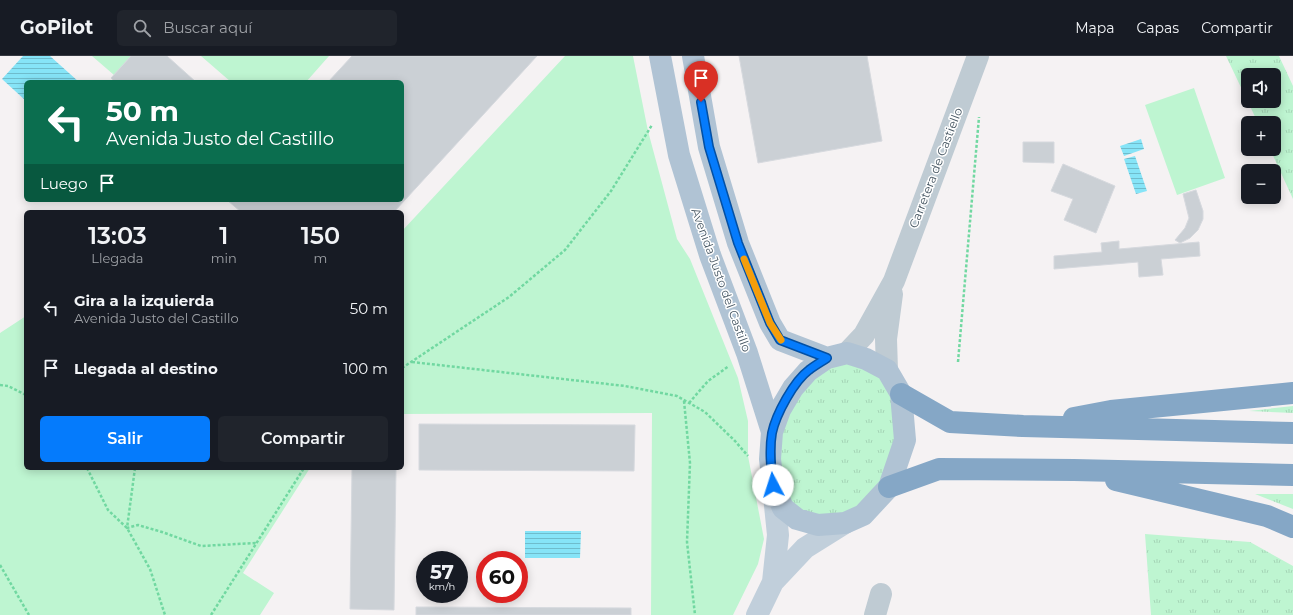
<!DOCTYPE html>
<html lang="es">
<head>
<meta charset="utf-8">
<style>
	:root { --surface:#171b24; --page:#20242c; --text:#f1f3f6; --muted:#9ea1a6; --line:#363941; --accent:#057bfc }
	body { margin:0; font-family:Montserrat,sans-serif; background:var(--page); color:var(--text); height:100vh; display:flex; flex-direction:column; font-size:15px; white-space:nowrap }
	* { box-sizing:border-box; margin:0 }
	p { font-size:13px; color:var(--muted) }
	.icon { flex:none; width:22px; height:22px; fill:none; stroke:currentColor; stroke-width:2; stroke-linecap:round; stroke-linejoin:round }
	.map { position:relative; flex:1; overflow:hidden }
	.panel { position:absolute; left:24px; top:154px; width:380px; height:260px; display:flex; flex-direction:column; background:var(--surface); border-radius:6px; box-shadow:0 2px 10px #0003 }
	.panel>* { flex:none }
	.hud { position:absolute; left:24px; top:24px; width:380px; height:122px; border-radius:6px; box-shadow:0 2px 10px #0003; background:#0b6e4f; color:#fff; overflow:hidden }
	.tools { position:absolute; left:1241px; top:12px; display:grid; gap:8px }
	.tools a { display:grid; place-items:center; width:40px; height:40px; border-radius:6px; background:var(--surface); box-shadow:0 2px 10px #0003; font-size:20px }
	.speed { position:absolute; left:416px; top:495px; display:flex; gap:8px; font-size:20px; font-weight:700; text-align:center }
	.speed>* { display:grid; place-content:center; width:52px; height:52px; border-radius:50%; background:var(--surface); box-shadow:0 2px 10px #0003; line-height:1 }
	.speed small { font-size:10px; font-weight:400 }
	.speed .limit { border:6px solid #d22; background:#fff; color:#111 }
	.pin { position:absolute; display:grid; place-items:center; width:34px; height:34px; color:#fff; margin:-41px -17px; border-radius:50% 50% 50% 0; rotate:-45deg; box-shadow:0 0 4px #0007 }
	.pin .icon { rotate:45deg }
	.me { position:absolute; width:44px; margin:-22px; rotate:355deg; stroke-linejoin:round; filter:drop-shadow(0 0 3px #0008) }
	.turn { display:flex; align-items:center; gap:14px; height:84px; padding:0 16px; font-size:18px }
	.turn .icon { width:52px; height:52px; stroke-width:2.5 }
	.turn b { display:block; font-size:28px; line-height:34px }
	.then { display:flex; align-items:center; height:38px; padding:0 16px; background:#0003; gap:8px; font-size:15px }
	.eta { display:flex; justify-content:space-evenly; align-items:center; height:68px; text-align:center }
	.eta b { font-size:24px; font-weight:600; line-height:28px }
	.action { display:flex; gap:8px; margin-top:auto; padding:8px 16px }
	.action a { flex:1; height:46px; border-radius:6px; background:var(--accent); color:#fff; font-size:16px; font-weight:600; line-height:46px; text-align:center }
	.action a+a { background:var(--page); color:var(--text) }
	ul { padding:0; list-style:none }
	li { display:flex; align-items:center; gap:12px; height:60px; padding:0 16px }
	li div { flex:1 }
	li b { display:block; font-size:15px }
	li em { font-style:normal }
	header { display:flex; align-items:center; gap:24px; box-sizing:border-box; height:56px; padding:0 20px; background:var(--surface); border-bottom:1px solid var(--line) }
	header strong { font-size:19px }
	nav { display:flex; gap:22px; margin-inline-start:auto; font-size:14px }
	.search { width:280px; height:36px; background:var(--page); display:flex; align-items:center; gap:10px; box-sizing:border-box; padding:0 14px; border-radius:6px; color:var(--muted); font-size:15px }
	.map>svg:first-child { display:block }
</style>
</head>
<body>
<header>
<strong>GoPilot</strong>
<div class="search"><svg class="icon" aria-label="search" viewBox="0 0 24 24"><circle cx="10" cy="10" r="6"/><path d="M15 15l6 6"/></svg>Buscar aquí</div>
<nav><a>Mapa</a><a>Capas</a><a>Compartir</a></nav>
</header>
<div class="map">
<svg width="1293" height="559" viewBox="0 0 1293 559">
	<defs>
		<pattern id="grass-tufts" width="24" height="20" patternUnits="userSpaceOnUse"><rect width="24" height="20" fill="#bef5d1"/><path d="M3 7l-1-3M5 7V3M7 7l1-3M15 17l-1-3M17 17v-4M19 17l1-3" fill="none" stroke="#a5d4b6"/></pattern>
		<pattern id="water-rules" width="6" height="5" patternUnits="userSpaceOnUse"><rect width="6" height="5" fill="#86e4f7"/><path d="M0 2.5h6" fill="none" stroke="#6fbccc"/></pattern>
	</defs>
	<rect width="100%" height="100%" fill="#f5f2f3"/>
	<!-- grass -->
	<path fill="url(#grass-tufts)" fill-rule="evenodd" d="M1226 0H1279L1293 30V143L1270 93H1274V67H1258ZM1248 19H1274V45H1248Z
		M827 302 887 314 905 384 876 446 818 469 773 429 780 354Z
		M1293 350V357L1249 355Z
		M1255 438H1293V453Z
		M1145 478 1250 486 1293 510V559H1151Z"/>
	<!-- park -->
	<path fill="#bef5d1" d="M92 0H131L114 19Z
		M201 0H329L306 26H231Z
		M565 0H633L648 75 677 183 690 203 738 322 748 365V400L764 483 758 508 733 559H651L652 357 402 358V175Z
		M1194 32 1225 122 1177 139 1145 49Z
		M26 260V412H310L243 517 274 537 260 559H0V277Z"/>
	<!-- water -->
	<path fill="url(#water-rules)" d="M23 0H50L79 26H26V45L2 23Z
		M1141 83 1144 93 1124 100 1120 90Z
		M1135 100 1147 135 1136 138 1124 103Z
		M525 475H581L580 502H525Z"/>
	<!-- building -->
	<path fill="#cbd0d5" stroke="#d6d9de" d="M131 0H167L196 26H115L111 22Z
		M352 0H537L394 156H241L227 144H402V26H328Z
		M739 0H867L882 85 758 107Z
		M1023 86H1054V107L1023 106Z
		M1063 108 1115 130 1096 177 1064 164 1073 143 1051 135Z
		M1196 134 1203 155V163L1198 174 1190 182 1180 187 1175 184 1185 172 1189 162 1183 138Z
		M1119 185V193L1199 186 1200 200 1161 203 1163 219 1139 221 1138 206 1054 213V200L1102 196 1101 187Z
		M419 368 635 369 634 415 419 414Z
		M352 412H396L394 554 350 553Z
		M416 551 631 552V559H416Z"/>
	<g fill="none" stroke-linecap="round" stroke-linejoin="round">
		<!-- path -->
		<path stroke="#71d8a1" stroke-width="2.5" stroke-dasharray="3 2" stroke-linecap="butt" d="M412 306 625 330 677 340 705 356 735 385 748 400
			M958 306 979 61
			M402 312 509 241 565 194 611 135 652 69
			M0 329 8 330 26 339
			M684 345 690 407 687 486 695 559
			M689 347 708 325 729 310
			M87 412 108 454 127 472 150 513 165 559
			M135 412 127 472 138 469 162 476 201 490 256 487
			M0 509 29 559
			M211 559 304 412"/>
		<!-- minor -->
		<path stroke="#bfcbd3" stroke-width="22" d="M847 297 864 279 894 225 978 0
			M887 314 886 283 892 238
			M875 559 881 538"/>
		<!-- secondary -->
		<path stroke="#c1cfdb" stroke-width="22" d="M773 430 778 479 773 526
			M757 559 773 526 805 492 845 467"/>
		<!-- primary -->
		<path stroke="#b0c3d4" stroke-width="22" d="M660 0 679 99 710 199 747 297 772 376
			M693 0 709 91 738 187 770 267 780 284 827 302
			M847 297 866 303 887 314 901 338 905 384 889 431 863 459 845 467 818 469 797 463 783 452 773 429 770 403 772 376 780 354 793 332 808 315 827 302Z"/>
		<!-- motorway -->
		<path stroke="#85a7c6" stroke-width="22" d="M901 338 950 366 1023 370 1293 377
			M1074 362 1111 355 1293 337
			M1116 424 1267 460 1293 471
			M889 431 939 413 1074 414 1293 419"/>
	</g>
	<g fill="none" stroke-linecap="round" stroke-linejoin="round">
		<defs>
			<path id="route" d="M701 46 709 91 738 187 770 267 780 284 827 302C821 306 814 310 809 314 794 325 776 358 772 377 769 394 771 412 773 429"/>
		</defs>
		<!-- route casing -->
		<use href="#route" stroke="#0350a4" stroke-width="10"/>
		<!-- route -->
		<use href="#route" stroke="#057bfc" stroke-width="7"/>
		<!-- slow -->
		<path stroke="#f59e0b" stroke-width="7" d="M744 203 770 267 781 284"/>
	</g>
	<g text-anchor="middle" stroke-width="3" stroke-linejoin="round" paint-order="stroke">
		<!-- street labels -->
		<g font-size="12" fill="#475763" stroke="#fff">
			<text transform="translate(936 112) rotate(-69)" y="4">Carretera de Castiello</text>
			<text transform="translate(721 224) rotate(70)" y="4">Avenida Justo del Castillo</text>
		</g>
	</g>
</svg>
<div class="tools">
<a><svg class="icon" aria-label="sound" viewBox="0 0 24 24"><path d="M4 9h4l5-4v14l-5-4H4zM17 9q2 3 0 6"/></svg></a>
<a>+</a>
<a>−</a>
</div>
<div class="speed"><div>57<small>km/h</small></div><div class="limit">60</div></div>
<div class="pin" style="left:701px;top:46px;background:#d93025"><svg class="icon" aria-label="arrive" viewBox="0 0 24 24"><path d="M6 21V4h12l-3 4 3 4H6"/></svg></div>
<svg class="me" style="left:773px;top:429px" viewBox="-20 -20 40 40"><circle r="19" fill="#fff"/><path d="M0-13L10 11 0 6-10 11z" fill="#057bfc"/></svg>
<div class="hud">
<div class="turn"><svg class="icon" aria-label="left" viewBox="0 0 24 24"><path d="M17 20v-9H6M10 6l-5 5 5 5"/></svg><div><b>50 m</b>Avenida Justo del Castillo</div></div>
<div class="then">Luego<svg class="icon" aria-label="arrive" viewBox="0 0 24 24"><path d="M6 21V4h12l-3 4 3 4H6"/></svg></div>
</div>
<section class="panel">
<div class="eta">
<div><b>13:03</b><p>Llegada</p></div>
<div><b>1</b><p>min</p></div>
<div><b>150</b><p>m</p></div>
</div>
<ul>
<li><svg class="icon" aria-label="left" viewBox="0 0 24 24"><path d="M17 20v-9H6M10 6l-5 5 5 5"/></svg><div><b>Gira a la izquierda</b><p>Avenida Justo del Castillo</p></div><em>50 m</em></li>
<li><svg class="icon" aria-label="arrive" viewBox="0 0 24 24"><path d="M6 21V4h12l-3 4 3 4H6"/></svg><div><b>Llegada al destino</b></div><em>100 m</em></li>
</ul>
<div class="action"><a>Salir</a><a>Compartir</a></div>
</section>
</div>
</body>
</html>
